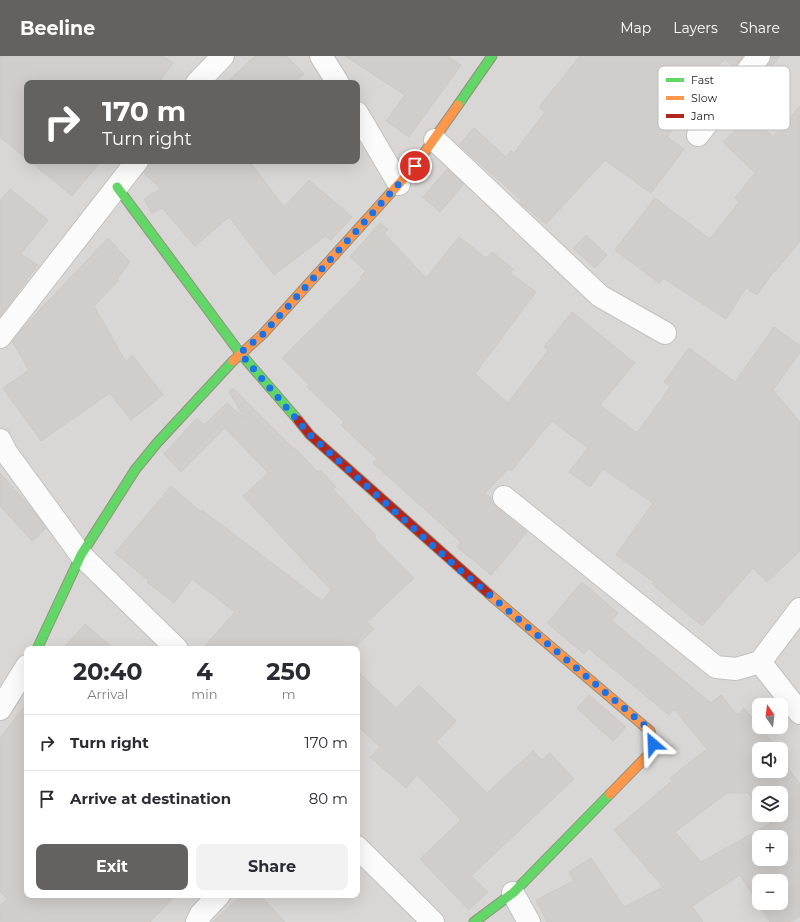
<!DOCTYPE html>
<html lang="en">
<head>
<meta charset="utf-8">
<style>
	:root { --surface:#fff; --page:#f2f2f3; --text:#2b2b33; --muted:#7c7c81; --line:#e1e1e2; --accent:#636261 }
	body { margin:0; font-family:Montserrat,sans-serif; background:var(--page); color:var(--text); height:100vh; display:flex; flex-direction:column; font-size:15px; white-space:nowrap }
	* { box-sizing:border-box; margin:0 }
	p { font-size:13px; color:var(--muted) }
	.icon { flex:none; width:22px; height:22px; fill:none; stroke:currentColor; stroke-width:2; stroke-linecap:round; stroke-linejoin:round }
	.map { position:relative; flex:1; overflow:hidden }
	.panel { position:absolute; left:24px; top:590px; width:336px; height:252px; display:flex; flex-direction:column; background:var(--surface); border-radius:8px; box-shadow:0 4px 16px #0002 }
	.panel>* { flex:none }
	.banner { position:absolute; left:24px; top:24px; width:336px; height:84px; border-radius:8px; box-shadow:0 4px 16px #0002; background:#636261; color:#fff; overflow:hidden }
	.needle { width:26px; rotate:346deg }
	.controls { position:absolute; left:752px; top:642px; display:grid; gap:8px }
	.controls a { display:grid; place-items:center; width:36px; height:36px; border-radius:8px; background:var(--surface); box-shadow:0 4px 16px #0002; font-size:20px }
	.pin { position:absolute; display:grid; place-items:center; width:34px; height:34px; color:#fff; margin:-17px; border:2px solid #fff; border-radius:50%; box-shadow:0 1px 4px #0007 }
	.me { position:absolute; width:44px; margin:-22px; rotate:334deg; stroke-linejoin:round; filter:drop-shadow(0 0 3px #0008) }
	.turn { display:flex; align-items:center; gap:14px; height:84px; padding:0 12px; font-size:18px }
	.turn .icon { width:52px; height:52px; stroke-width:2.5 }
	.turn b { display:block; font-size:28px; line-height:34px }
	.eta { display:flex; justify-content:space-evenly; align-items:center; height:68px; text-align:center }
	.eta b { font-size:24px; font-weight:700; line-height:28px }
	.primary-button { display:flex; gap:8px; margin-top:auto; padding:8px 12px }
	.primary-button a { flex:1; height:46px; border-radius:8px; background:var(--accent); color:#fff; font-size:16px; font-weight:700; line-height:46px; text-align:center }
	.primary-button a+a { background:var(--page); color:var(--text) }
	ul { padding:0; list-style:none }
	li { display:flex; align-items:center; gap:12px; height:56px; padding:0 12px; border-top:1px solid var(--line) }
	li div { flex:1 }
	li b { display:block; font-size:15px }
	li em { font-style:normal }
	header { display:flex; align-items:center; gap:24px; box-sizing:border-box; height:56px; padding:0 20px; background:var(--accent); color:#fff }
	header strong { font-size:19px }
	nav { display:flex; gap:22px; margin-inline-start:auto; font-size:14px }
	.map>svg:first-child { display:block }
</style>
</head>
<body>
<header>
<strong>Beeline</strong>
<nav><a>Map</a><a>Layers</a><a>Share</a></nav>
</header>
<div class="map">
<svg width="800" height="866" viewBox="0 0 800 866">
	<rect width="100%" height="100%" fill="#eae7e4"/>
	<!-- residential -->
	<path fill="#d9d7d5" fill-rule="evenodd" d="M0 0H800V866H0ZM27 27H357V105H27ZM27 593H357V839H27ZM759 649H781V671H759ZM759 693H781V715H759ZM759 737H781V759H759ZM759 781H781V803H759ZM759 825H781V847H759Z"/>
	<!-- building -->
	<path fill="#d0cdcb" stroke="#cdc9c5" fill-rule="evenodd" d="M0 0H163L173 7 158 27H27V103L0 81Z
		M255 0H287L304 18 294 27H226Z
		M345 0H448L461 9 409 81 386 65 405 39Z
		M580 0H743L735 11 724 3 690 47 692 49 667 81 684 93 651 137 605 104 546 168 519 146 521 144 459 89 474 72 506 101 511 94 514 97 545 56 539 51Z
		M771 0H780L757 29 754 26 769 8Z
		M800 50V185L775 216 774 215 757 239 746 232 726 263 663 222 659 227 615 194 655 142 710 183 739 146 735 142 755 117 723 86 736 73 732 69 746 55 773 81Z
		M30 105H101L72 140Z
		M152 105H249L284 151 309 124 352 161 331 184 325 180 274 219 229 161 195 190 162 152 152 157 144 143 160 133 144 117Z
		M447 113 464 128 440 156 423 141Z
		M10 133 48 164 21 198 38 209 0 261V145Z
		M380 167 388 174 384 177 426 222 459 181 486 202 492 196 513 213 510 217 536 236 475 318 508 347 548 294 544 291 572 256 635 307 600 349 637 377 670 331 664 326 689 292 735 326 774 271 800 290V296L773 334 800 366V495L767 526 753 512 702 570 652 528 654 526 616 499 653 447 603 413 590 431 569 416 588 392 552 365 511 415 508 413 485 437 492 443 496 451 527 476 491 519 457 491 461 486 373 407 377 403 341 369 344 366 307 331 309 329 282 302 362 223 360 221 366 215 350 201Z
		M586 179 607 199 595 212 573 192Z
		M108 182 130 206 117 223 119 224 94 250 126 306 132 299 163 339 131 364 110 337 41 385 3 332 29 314 12 285 29 265Z
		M233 332 294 393 295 392 318 416 320 414 336 431 333 433 376 480 374 482 414 522 367 566 374 573 353 593H202L235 556 192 523 174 547 147 526 148 524 115 497 171 430 201 456 202 454 322 545 331 534 243 440 268 417 225 372 181 416 164 398 197 362 204 369 227 347 244 362 229 335Z
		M0 417 31 452 46 472 32 485 0 450Z
		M582 526 618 557 612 565 711 647 721 639 737 659 744 652 777 692 759 693V715H781V703L800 728V860L790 866H770L740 819 692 850 703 866H547L536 844 574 825 569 816 591 802 624 851 663 831 614 774 672 725 670 722 707 693 674 653 669 659 588 592 584 598 547 567ZM727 737H748L759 751V737H781V759H765L771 767 701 806 675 776ZM759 781H781V803H759ZM759 825H781V847H759Z
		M85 568 114 593H63Z
		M357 615 396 652 419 629 456 665 436 686 487 737 533 695 542 704 550 697 574 723 471 820 488 836 469 854 420 803 461 764 417 719 406 732 370 701 380 691 357 669Z
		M589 639 626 671 613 685 577 652Z
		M27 647V839H176L150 866H0V850L7 843 0 835V682Z
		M242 839H260L285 866H213Z"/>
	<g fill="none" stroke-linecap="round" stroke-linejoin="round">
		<defs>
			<path id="street" d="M321 0 338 27
				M197 27 223 0
				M357 57 399 128
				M698 79 759 0
				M435 84 600 240 665 277
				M0 281 137 105
				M0 384 6 396 81 499 177 593
				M504 441 716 611 736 613 760 606 800 553
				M760 606 800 657
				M0 653 27 610
				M357 791 433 866
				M513 837 529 866
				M197 866 201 858 219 839"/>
			<path id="fast" d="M458 49 492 0
				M117 131 240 297 298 364
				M37 593 81 499 135 414 157 387 233 305
				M474 866 513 837 610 738"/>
			<path id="slow" d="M233 305 263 278 415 110 458 49
				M489 538 650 675 653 688 649 698 610 738"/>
			<path id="jam" d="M298 364 310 379 489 538"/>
		</defs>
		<!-- street casing -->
		<use href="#street" stroke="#c2c1c0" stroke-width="24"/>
		<!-- fast casing -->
		<use href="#fast" stroke="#92927d" stroke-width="11"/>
		<!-- slow casing -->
		<use href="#slow" stroke="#92927d" stroke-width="11"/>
		<!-- jam casing -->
		<use href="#jam" stroke="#92927d" stroke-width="11"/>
		<!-- street -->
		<use href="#street" stroke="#fcfbfb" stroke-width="22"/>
		<!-- fast -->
		<use href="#fast" stroke="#63d668" stroke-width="9"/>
		<!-- slow -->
		<use href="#slow" stroke="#ff974d" stroke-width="9"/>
		<!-- jam -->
		<use href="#jam" stroke="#b3261e" stroke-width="9"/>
	</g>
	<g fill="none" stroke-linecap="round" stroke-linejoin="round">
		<!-- route -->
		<path stroke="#1a73e8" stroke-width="7" stroke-dasharray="0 12.6" d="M415 110 263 278 240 297 310 379 460 514 650 674 653 688"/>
	</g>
	<!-- legend -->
	<rect x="658" y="10" width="132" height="64" rx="6" fill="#fff" stroke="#bbb" stroke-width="1"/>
	<rect x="666" y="22" width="18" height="4" fill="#63d668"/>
	<rect x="666" y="40" width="18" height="4" fill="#ff974d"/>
	<rect x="666" y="58" width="18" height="4" fill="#b3261e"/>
	<g font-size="11" fill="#1b1b1b">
		<text x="691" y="28">Fast</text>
		<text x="691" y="46">Slow</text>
		<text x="691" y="64">Jam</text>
	</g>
</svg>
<div class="controls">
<a><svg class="needle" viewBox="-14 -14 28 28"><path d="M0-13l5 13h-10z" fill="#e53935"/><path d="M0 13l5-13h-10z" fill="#7c7c81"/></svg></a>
<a><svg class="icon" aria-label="sound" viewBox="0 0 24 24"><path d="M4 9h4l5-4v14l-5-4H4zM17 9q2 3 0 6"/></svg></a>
<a><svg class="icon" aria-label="layers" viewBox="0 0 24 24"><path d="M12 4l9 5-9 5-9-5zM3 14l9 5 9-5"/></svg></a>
<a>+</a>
<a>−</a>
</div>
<div class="pin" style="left:415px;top:110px;background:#d93025"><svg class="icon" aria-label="arrive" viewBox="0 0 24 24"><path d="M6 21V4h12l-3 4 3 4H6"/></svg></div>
<svg class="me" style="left:653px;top:688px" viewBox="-20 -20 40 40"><path d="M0-17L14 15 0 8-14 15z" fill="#1a73e8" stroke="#fff" stroke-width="4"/></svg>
<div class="banner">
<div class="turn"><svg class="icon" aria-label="right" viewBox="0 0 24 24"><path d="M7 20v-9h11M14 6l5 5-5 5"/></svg><div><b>170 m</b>Turn right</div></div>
</div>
<section class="panel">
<div class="eta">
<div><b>20:40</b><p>Arrival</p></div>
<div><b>4</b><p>min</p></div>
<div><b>250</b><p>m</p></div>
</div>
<ul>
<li><svg class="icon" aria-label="right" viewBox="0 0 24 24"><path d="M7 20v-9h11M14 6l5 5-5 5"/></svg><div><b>Turn right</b></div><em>170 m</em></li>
<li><svg class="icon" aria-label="arrive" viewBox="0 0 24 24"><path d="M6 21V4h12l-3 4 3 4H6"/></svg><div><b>Arrive at destination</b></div><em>80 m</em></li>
</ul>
<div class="primary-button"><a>Exit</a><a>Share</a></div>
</section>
</div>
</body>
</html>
